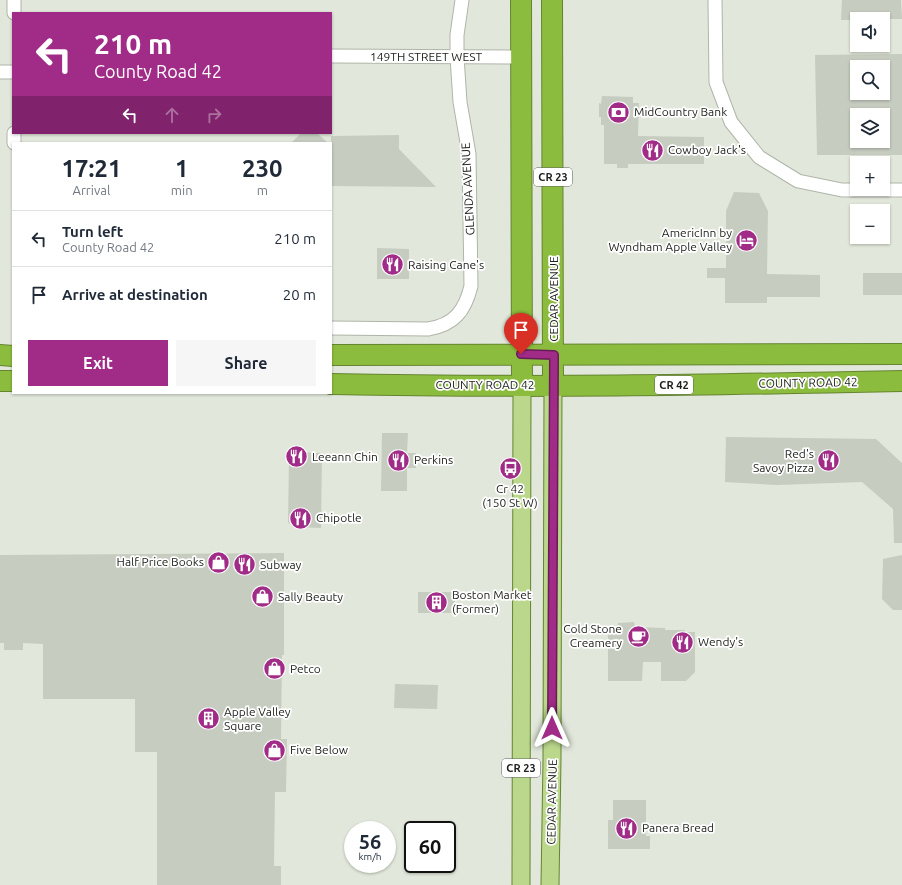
<!DOCTYPE html>
<html lang="en">
<head>
<meta charset="utf-8">
<style>
	:root { --surface:#fff; --page:#f6f6f7; --text:#1f2937; --muted:#747a83; --line:#e0e1e3; --accent:#a02c87 }
	body { margin:0; font-family:Ubuntu,sans-serif; background:var(--page); color:var(--text); height:100vh; display:flex; flex-direction:column; font-size:15px; white-space:nowrap }
	* { box-sizing:border-box; margin:0 }
	p { font-size:13px; color:var(--muted) }
	.icon { flex:none; width:22px; height:22px; fill:none; stroke:currentColor; stroke-width:2; stroke-linecap:round; stroke-linejoin:round }
	.map { position:relative; flex:1; overflow:hidden }
	.details { position:absolute; left:12px; top:142px; width:320px; height:252px; display:flex; flex-direction:column; background:var(--surface); border-radius:0px; box-shadow:0 1px 3px #0004 }
	.details>* { flex:none }
	.banner { position:absolute; left:12px; top:12px; width:320px; height:122px; border-radius:0px; box-shadow:0 1px 3px #0004; background:#a02c87; color:#fff; overflow:hidden }
	.controls { position:absolute; left:850px; top:12px; display:grid; gap:8px }
	.controls a { display:grid; place-items:center; width:40px; height:40px; border-radius:0px; background:var(--surface); box-shadow:0 1px 3px #0004; font-size:20px }
	.speed { position:absolute; left:344px; top:821px; display:flex; gap:8px; font-size:20px; font-weight:700; text-align:center }
	.speed>* { display:grid; place-content:center; width:52px; height:52px; border-radius:50%; background:var(--surface); box-shadow:0 1px 3px #0004; line-height:1 }
	.speed small { font-size:10px; font-weight:400 }
	.speed .limit { border:2px solid #111; border-radius:6px; background:#fff; color:#111 }
	.pin { position:absolute; display:grid; place-items:center; width:34px; height:34px; color:#fff; margin:-41px -17px; border-radius:50% 50% 50% 0; rotate:-45deg; box-shadow:0 0 4px #0007 }
	.pin .icon { rotate:45deg }
	.me { position:absolute; width:44px; margin:-22px; rotate:0deg; stroke-linejoin:round; filter:drop-shadow(0 0 3px #0008) }
	.turn { display:flex; align-items:center; gap:14px; height:84px; padding:0 16px; font-size:18px }
	.turn .icon { width:52px; height:52px; stroke-width:2.5 }
	.turn b { display:block; font-size:28px; line-height:34px }
	.lanes { display:flex; align-items:center; height:38px; padding:0 16px; background:#0003; justify-content:center; gap:20px; direction:ltr }
	.lanes .off { opacity:.35 }
	.eta { display:flex; justify-content:space-evenly; align-items:center; height:68px; text-align:center }
	.eta b { font-size:24px; font-weight:700; line-height:28px }
	.action { display:flex; gap:8px; margin-top:auto; padding:8px 16px }
	.action a { flex:1; height:46px; border-radius:0px; background:var(--accent); color:#fff; font-size:16px; font-weight:700; line-height:46px; text-align:center }
	.action a+a { background:var(--page); color:var(--text) }
	ul { padding:0; list-style:none }
	li { display:flex; align-items:center; gap:12px; height:56px; padding:0 16px; border-top:1px solid var(--line) }
	li div { flex:1 }
	li b { display:block; font-size:15px }
	li em { font-style:normal }
	.map>svg:first-child { display:block }
</style>
</head>
<body>
<div class="map">
<svg width="902" height="885" viewBox="0 0 902 885">
	<rect width="100%" height="100%" fill="#e1e7da"/>
	<!-- building -->
	<path fill="#c6cdc0" fill-rule="evenodd" d="M842 0H901L902 19H857V20H841Z
		M902 54V155H817L815 55ZM857 67H883V93H857ZM857 115H883V141H857Z
		M602 96 633 97V103H639L638 136 704 137V164H628V168H617V164H604V125H601V117H599V103L601 104Z
		M301 133H317L328 143H291Z
		M399 135V149L436 187 331 186V136Z
		M734 192 759 193 768 211 767 274 820 275V297H767V303H725V278H707V268H726V211Z
		M377 248 409 249V279H377Z
		M863 273H902V295H863Z
		M382 433H408L407 453H416V468H407V491H381Z
		M726 437 876 439 902 463V543H894L893 509 862 482 777 485 725 482Z
		M294 452 322 453 321 528 293 527 288 522 289 458Z
		M284 553V655H282L281 739H287L286 792H275L274 866H281V885H157V752H135V699H43V644L23 643V650H4V643H0V555Z
		M902 555V610H893L882 599 883 559Z
		M418 592H455V613H418Z
		M634 622 635 627 665 628V630H685V632H695V672L686 681H661V662H643L642 681H608V627H617L618 623Z
		M395 684 438 685 437 709 394 708Z
		M613 800H646V836H650V849H608V820H613Z"/>
	<g fill="none" stroke-linecap="round" stroke-linejoin="round">
		<defs>
			<path id="minor" d="M715 0 716 82 731 122 759 157 798 181 842 190H902
				M14 13V0
				M331 56 521 57
				M0 72H13
				M14 133V143
				M331 328 428 329C454 325 465 311 471 286L469 154 460 102 457 57V35L462 0"/>
			<path id="major" d="M521 885 522 385
				M550 885 552 759 553 385"/>
			<path id="highway" d="M521 0 522 385
				M552 0 553 385
				M0 355 13 356
				M331 355 902 354
				M0 381H13
				M331 384C521 388 712 385 902 381"/>
		</defs>
		<!-- minor casing -->
		<use href="#minor" stroke="#afb5a9" stroke-width="15"/>
		<!-- major casing -->
		<use href="#major" stroke="#658531" stroke-width="19"/>
		<!-- highway casing -->
		<use href="#highway" stroke="#658531" stroke-width="22"/>
		<!-- minor -->
		<use href="#minor" stroke="#fff" stroke-width="13"/>
		<!-- major -->
		<use href="#major" stroke="#bad78b" stroke-width="17"/>
		<!-- highway -->
		<use href="#highway" stroke="#8cbc3d" stroke-width="20"/>
	</g>
	<g fill="none" stroke-linecap="round" stroke-linejoin="round">
		<defs>
			<path id="route" d="M521 354 554 355 552 728"/>
		</defs>
		<!-- route casing -->
		<use href="#route" stroke="#681d58" stroke-width="10"/>
		<!-- route -->
		<use href="#route" stroke="#a02c87" stroke-width="7"/>
	</g>
	<!-- icons -->
	<defs>
		<symbol id="bank-disc" viewBox="-11 -11 22 22"><circle r="9.5" fill="#a02c87" stroke="#fff"/><path d="M-6-4H6V4H-6ZM0-2.3a2.3 2.3 0 1 0 0 4.6a2.3 2.3 0 1 0 0-4.6Z" fill="#fff"/></symbol>
		<symbol id="restaurant-disc" viewBox="-11 -11 22 22"><circle r="9.5" fill="#a02c87" stroke="#fff"/><path d="M-5-6h1v4h1v-4h1v4h1v-4h1v5L-1.5 .5V6h-2V.5L-5-1ZM5-6V6H3V1.5H1.5Q1.5-4 5-6Z" fill="#fff"/></symbol>
		<symbol id="hotel-disc" viewBox="-11 -11 22 22"><circle r="9.5" fill="#a02c87" stroke="#fff"/><path d="M-6-4.5h1.5V1H6V5H4.5V3h-9V5H-6ZM-4 0a1.8 1.8 0 1 1 3.6 0ZM.5 0V-2.5h3Q6-2.5 6 0Z" fill="#fff"/></symbol>
		<symbol id="bus-disc" viewBox="-11 -11 22 22"><circle r="9.5" fill="#a02c87" stroke="#fff"/><path d="M-5-6H5V4H4V6H2V4H-2V6H-4V4H-5ZM-3.5-4V0h7V-4ZM-3.5 1.2v1.5H-2V1.2ZM2 1.2v1.5H3.5V1.2Z" fill="#fff"/></symbol>
		<symbol id="shop-disc" viewBox="-11 -11 22 22"><circle r="9.5" fill="#a02c87" stroke="#fff"/><path d="M-5-2.5h2.3a2.7 3.5 0 0 1 5.4 0H5L5.5 6h-11ZM-1.5-2.5h3a1.5 2.3 0 0 0-3 0Z" fill="#fff"/></symbol>
		<symbol id="building-disc" viewBox="-11 -11 22 22"><circle r="9.5" fill="#a02c87" stroke="#fff"/><path d="M-4-6H4V6H1V3H-1V6H-4ZM-2.5-4.3h1.7v1.8h-1.7ZM.8-4.3h1.7v1.8H.8ZM-2.5-1h1.7V.8h-1.7ZM.8-1h1.7V.8H.8Z" fill="#fff"/></symbol>
		<symbol id="cafe-disc" viewBox="-11 -11 22 22"><circle r="9.5" fill="#a02c87" stroke="#fff"/><path d="M-5.5-4.5H6V0H3Q3 3.5 0 3.5H-2.5Q-5.5 3.5-5.5 0ZM3-3.2v2h1.7v-2ZM-6 4.5H4V6H-6Z" fill="#fff"/></symbol>
	</defs>
	<g fill-rule="evenodd">
		<use href="#bank-disc" x="606" y="100" width="25" height="25"/>
		<use href="#restaurant-disc" x="640" y="138" width="25" height="25"/>
		<use href="#hotel-disc" x="734" y="228" width="25" height="25"/>
		<use href="#restaurant-disc" x="380" y="252" width="25" height="25"/>
		<use href="#restaurant-disc" x="284" y="444" width="25" height="25"/>
		<use href="#restaurant-disc" x="386" y="448" width="25" height="25"/>
		<use href="#restaurant-disc" x="816" y="448" width="25" height="25"/>
		<use href="#bus-disc" x="498" y="456" width="25" height="25"/>
		<use href="#restaurant-disc" x="288" y="506" width="25" height="25"/>
		<use href="#shop-disc" x="206" y="550" width="25" height="25"/>
		<use href="#restaurant-disc" x="232" y="552" width="25" height="25"/>
		<use href="#shop-disc" x="250" y="584" width="25" height="25"/>
		<use href="#building-disc" x="424" y="590" width="25" height="25"/>
		<use href="#cafe-disc" x="626" y="624" width="25" height="25"/>
		<use href="#restaurant-disc" x="670" y="630" width="25" height="25"/>
		<use href="#shop-disc" x="262" y="656" width="25" height="25"/>
		<use href="#building-disc" x="196" y="706" width="25" height="25"/>
		<use href="#shop-disc" x="262" y="738" width="25" height="25"/>
		<use href="#restaurant-disc" x="614" y="816" width="25" height="25"/>
	</g>
	<g text-anchor="middle" stroke-width="3.5" stroke-linejoin="round" paint-order="stroke">
		<!-- shield labels -->
		<g fill="#fff" stroke="#60625f" stroke-width="1">
			<rect x="534" y="168" width="38" height="18" rx="3"/>
			<rect x="655" y="376" width="38" height="18" rx="3"/>
			<rect x="502" y="759" width="38" height="18" rx="3"/>
		</g>
		<g font-size="11" font-weight="bold" fill="#1c1f1a">
			<text x="553" y="181">CR 23</text>
			<text x="674" y="389">CR 42</text>
			<text x="521" y="772">CR 23</text>
		</g>
		<!-- street labels -->
		<g font-size="12" fill="#1c1f1a" stroke="#fff">
			<text x="426" y="61">149TH STREET WEST</text>
			<text transform="translate(468 189) rotate(-93)" y="4">GLENDA AVENUE</text>
			<text transform="translate(554 299) rotate(-90)" y="4">CEDAR AVENUE</text>
			<text transform="translate(808 383) rotate(-1)" y="4">COUNTY ROAD 42</text>
			<text x="485" y="389">COUNTY ROAD 42</text>
			<text transform="translate(552 802) rotate(-89)" y="4">CEDAR AVENUE</text>
		</g>
		<!-- poi labels -->
		<g font-size="12" fill="#1c1f1a" stroke="#fff" text-anchor="start">
			<text x="634" y="116">MidCountry Bank</text>
			<text x="668" y="154">Cowboy Jack's</text>
			<text x="732" y="237" text-anchor="end">AmericInn by<tspan x="732" dy="14">Wyndham Apple Valley</tspan></text>
			<text x="408" y="269">Raising Cane's</text>
			<text x="814" y="458" text-anchor="end">Red's<tspan x="814" dy="14">Savoy Pizza</tspan></text>
			<text x="312" y="461">Leeann Chin</text>
			<text x="414" y="464">Perkins</text>
			<text x="510" y="493" text-anchor="middle">Cr 42<tspan x="510" dy="14">(150 St W)</tspan></text>
			<text x="316" y="522">Chipotle</text>
			<text x="204" y="566" text-anchor="end">Half Price Books</text>
			<text x="260" y="569">Subway</text>
			<text x="452" y="599">Boston Market<tspan x="452" dy="14">(Former)</tspan></text>
			<text x="278" y="601">Sally Beauty</text>
			<text x="622" y="633" text-anchor="end">Cold Stone<tspan x="622" dy="14">Creamery</tspan></text>
			<text x="698" y="646">Wendy's</text>
			<text x="290" y="673">Petco</text>
			<text x="224" y="716">Apple Valley<tspan x="224" dy="14">Square</tspan></text>
			<text x="290" y="754">Five Below</text>
			<text x="642" y="832">Panera Bread</text>
		</g>
	</g>
</svg>
<div class="controls">
<a><svg class="icon" aria-label="sound" viewBox="0 0 24 24"><path d="M4 9h4l5-4v14l-5-4H4zM17 9q2 3 0 6"/></svg></a>
<a><svg class="icon" aria-label="search" viewBox="0 0 24 24"><circle cx="10" cy="10" r="6"/><path d="M15 15l6 6"/></svg></a>
<a><svg class="icon" aria-label="layers" viewBox="0 0 24 24"><path d="M12 4l9 5-9 5-9-5zM3 14l9 5 9-5"/></svg></a>
<a>+</a>
<a>−</a>
</div>
<div class="speed"><div>56<small>km/h</small></div><div class="limit">60</div></div>
<div class="pin" style="left:521px;top:354px;background:#d93025"><svg class="icon" aria-label="arrive" viewBox="0 0 24 24"><path d="M6 21V4h12l-3 4 3 4H6"/></svg></div>
<svg class="me" style="left:552px;top:728px" viewBox="-20 -20 40 40"><path d="M0-17L14 15 0 8-14 15z" fill="#a02c87" stroke="#fff" stroke-width="4"/></svg>
<div class="banner">
<div class="turn"><svg class="icon" aria-label="left" viewBox="0 0 24 24"><path d="M17 20v-9H6M10 6l-5 5 5 5"/></svg><div><b>210 m</b>County Road 42</div></div>
<div class="lanes"><svg class="icon" aria-label="left" viewBox="0 0 24 24"><path d="M17 20v-9H6M10 6l-5 5 5 5"/></svg><svg class="icon off" aria-label="ahead" viewBox="0 0 24 24"><path d="M12 20V5M6 11l6-6 6 6"/></svg><svg class="icon off" aria-label="right" viewBox="0 0 24 24"><path d="M7 20v-9h11M14 6l5 5-5 5"/></svg></div>
</div>
<section class="details">
<div class="eta">
<div><b>17:21</b><p>Arrival</p></div>
<div><b>1</b><p>min</p></div>
<div><b>230</b><p>m</p></div>
</div>
<ul>
<li><svg class="icon" aria-label="left" viewBox="0 0 24 24"><path d="M17 20v-9H6M10 6l-5 5 5 5"/></svg><div><b>Turn left</b><p>County Road 42</p></div><em>210 m</em></li>
<li><svg class="icon" aria-label="arrive" viewBox="0 0 24 24"><path d="M6 21V4h12l-3 4 3 4H6"/></svg><div><b>Arrive at destination</b></div><em>20 m</em></li>
</ul>
<div class="action"><a>Exit</a><a>Share</a></div>
</section>
</div>
</body>
</html>
